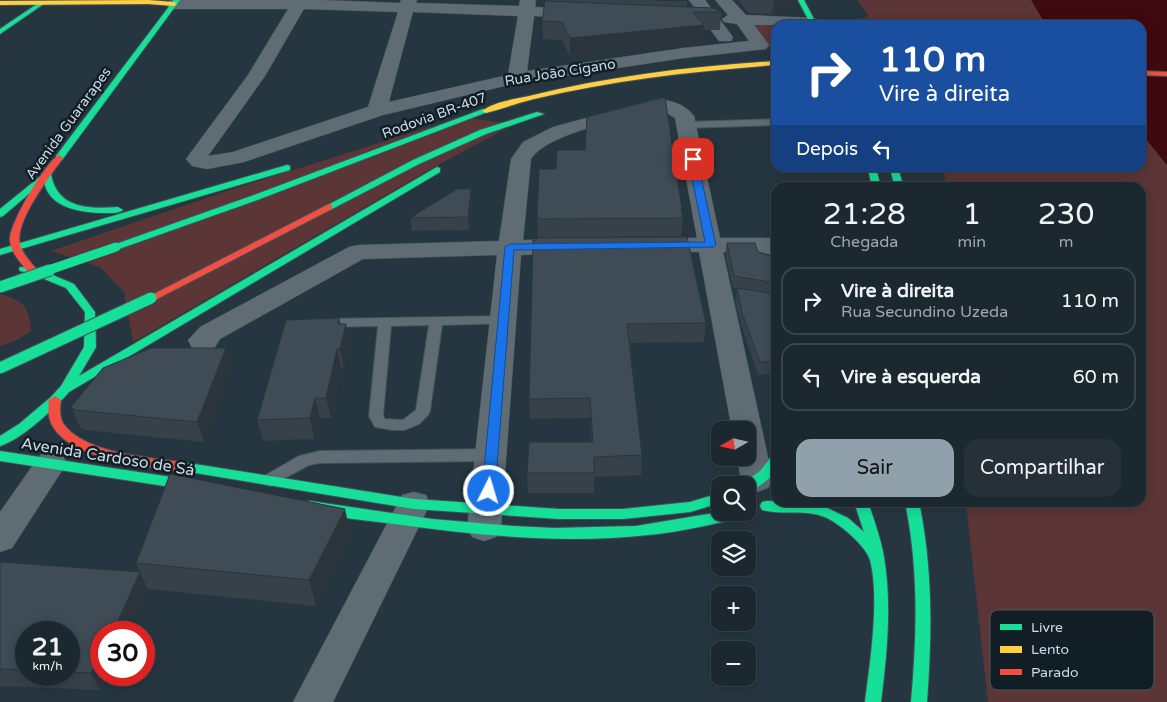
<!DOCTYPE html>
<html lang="pt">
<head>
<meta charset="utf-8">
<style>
	:root { --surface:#1c2830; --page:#253038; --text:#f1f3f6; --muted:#a0a6ab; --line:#3a444c; --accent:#91a1ab }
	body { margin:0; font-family:"Varela Round",sans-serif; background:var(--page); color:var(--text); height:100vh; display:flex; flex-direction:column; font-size:19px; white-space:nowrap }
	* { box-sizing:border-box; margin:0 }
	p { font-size:16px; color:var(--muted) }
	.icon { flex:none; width:28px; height:28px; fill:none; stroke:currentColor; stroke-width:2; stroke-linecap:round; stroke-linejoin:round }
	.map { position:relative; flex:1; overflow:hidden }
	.side { position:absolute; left:771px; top:182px; width:375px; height:325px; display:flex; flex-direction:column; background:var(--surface); border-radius:15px; box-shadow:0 2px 12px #0003,0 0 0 1px var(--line) }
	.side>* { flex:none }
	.top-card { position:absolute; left:771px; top:20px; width:375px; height:152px; border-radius:15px; box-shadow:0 2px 12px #0003,0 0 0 1px var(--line); background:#1a4fa0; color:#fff; overflow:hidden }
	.needle { width:32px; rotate:261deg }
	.tools { position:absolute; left:711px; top:421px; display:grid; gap:10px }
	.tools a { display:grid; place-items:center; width:45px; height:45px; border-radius:10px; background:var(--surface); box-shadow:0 2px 12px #0003,0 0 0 1px var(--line); font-size:25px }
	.speed { position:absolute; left:15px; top:621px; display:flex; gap:10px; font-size:25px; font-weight:700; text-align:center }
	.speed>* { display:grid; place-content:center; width:65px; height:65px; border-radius:50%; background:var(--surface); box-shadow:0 2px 12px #0003,0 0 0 1px var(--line); line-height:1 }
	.speed small { font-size:12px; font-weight:400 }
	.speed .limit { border:8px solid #d22; background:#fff; color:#111 }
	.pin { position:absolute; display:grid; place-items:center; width:42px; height:42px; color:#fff; margin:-21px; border-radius:10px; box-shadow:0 2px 8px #0006 }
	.me { position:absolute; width:55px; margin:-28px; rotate:5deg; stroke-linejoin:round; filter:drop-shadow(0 0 4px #0008) }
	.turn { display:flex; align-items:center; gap:18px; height:105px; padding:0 25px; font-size:22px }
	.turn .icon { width:65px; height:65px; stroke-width:2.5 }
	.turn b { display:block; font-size:35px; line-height:42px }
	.then { display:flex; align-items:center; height:48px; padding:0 25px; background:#0003; gap:10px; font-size:19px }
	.eta { display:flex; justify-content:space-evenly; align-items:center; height:85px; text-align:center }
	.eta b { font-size:30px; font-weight:600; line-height:35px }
	.primary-button { display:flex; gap:10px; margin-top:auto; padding:10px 25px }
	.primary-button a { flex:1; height:58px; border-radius:15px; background:var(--accent); color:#111; font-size:20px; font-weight:600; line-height:58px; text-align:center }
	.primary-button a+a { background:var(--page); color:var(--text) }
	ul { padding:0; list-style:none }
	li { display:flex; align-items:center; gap:15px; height:68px; margin:0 10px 8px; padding:0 15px; border:2px solid var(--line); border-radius:15px }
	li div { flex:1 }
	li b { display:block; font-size:19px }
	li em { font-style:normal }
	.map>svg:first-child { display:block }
</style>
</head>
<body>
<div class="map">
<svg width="1167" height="702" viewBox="0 0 1167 702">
	<rect width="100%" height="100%" fill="#263640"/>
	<!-- green -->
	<path fill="#5c3536" d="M857 0H1112L1129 25H863L859 22 862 18 869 16Z
		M750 24 776 26V51L764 45Z
		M1141 66 1167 75V702H988L966 503 1141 502V188L947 187 943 168H1141Z
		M461 117 514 124 427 171 133 342 124 292 100 267 51 251 224 192Z
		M0 294C24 301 29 306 31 331L19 339 0 346Z"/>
	<!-- water -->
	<path fill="#3f0910" d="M1031 0H1167V165L1141 133V25H1046Z"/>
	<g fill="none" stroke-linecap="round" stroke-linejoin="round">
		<defs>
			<path id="lane" d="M776 119V125L686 128 681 125 686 122Z
				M758 241 776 253V262L772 261 754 248 752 245Z
				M504 316 509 317 511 320 509 323 442 325 430 411 428 415 419 424 404 430H393L375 427 369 416 378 326 322 327 315 323 322 319ZM429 325 416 410 403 420 385 419 383 416 391 326Z
				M492 449 497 451 500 455 497 459 492 461 320 463 309 465 270 486 264 484 262 480 264 476 299 456 320 451Z"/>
			<path id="street" d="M171 0H320L400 3 401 0H417L416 3 519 6 520 0H536L535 7 588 10 590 13 588 16 582 18 534 16 527 71 684 48 749 41 737 24 724 22 722 19 728 15 715 0H732L746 15 813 18 819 20 821 23 820 25H754L769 45 766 49 684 58 517 83 383 115 244 162 207 169 192 166 186 159 248 75 288 9H174L168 7 166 4ZM304 9 398 12 368 107 233 152 208 156 265 76ZM413 12 518 16 508 75 389 102Z
				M689 0H705L733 37 731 41H719Z
				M657 99C671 100 685 104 694 116L720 238H776V252H723L773 480 768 488 757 492 748 489V485H744L741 480 737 458H748V430H732L699 252H651L643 250 639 245 643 240 651 238H697L675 118 665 112 657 111C626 119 549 132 531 159L523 240 570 239 578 241 582 246 578 251 570 253 521 255 501 528 496 537 484 541 472 537 467 528 497 255 363 259 220 339 213 350 203 353 193 350 188 340 200 327 349 247 358 245 499 241 511 159 523 142 553 127Z
				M51 452 62 455 67 463 12 548 0 552V512L40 455Z
				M414 492 426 495 430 504 333 702H293L402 495Z"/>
			<path id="fast" d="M174 0H180L62 160H56V156Z
				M798 0H804L817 25H811Z
				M40 2 45 3 0 34V29Z
				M483 109 490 111 260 199 119 249H113L111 247 113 245 254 195Z
				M537 112 544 114 486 134 419 164 332 209 329 210 324 207 413 160 480 130Z
				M287 165 290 166V170L0 255V249Z
				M437 167 440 168V172L69 392C55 408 21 440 0 446V436L19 424 51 397 61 386 84 347 85 312 66 288 30 273 20 271 19 269 20 267 36 268 74 284 95 312 96 347 79 376Z
				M868 168H876L881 188H872Z
				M890 168H898L904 188H895Z
				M47 171 51 174C57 209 89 209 118 207L123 210C118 214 111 213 104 213 82 213 48 208 44 181L3 216 0 217V209Z
				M0 451 204 482 209 484 211 487 209 490 204 492 0 461Z
				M776 456C776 459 777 465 776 468 774 478 756 489 748 491V485H742L743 483 760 471 771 457Z
				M182 462 414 499 559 509H623L690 502 720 493V503L690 512 623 519H559L414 509 177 470 176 467 177 464Z
				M310 501 432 519 513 526 554 528 636 526 720 512H748V508L752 512 750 516 745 517C713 524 681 532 648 535 566 544 484 536 402 525 372 521 334 518 305 510L303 506 305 502Z
				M767 501 805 502 823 506 848 518 864 532 854 502H868C874 520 881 539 884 557 892 604 887 654 881 702H865C870 663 880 598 870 560 866 546 840 524 827 518 805 508 783 516 762 510L760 506 762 502Z
				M905 502H919C933 569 932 634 927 702H911C917 635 919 569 905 502Z"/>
			<path id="slow" d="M148 0 174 2 177 4 174 6 148 4 0 5V1Z
				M776 61V65C695 71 613 80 534 99 518 103 502 109 486 113L482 111C493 102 515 99 529 96 610 76 693 66 776 61Z"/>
			<path id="jam" d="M1141 71 1167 72V76L1141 75Z
				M59 155 63 158C50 176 14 222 20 244 22 254 31 262 37 270L32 273 28 272C21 263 12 254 10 242 7 227 46 161 59 155Z
				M329 204 332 205V209L155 300 151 301 146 298Z
				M55 396 61 400C60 407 59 416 63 423 83 453 149 458 182 462L187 464 188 467 187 470 182 472C146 466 68 460 51 423 48 416 48 407 49 400Z"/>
		</defs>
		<!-- lane casing -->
		<use href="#lane" stroke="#44525b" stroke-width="2"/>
		<!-- street casing -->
		<use href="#street" stroke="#44525b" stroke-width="1"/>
		<!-- fast casing -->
		<use href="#fast" stroke="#44525b" stroke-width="2"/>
		<!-- slow casing -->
		<use href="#slow" stroke="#44525b" stroke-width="2"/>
		<!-- jam casing -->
		<use href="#jam" stroke="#44525b" stroke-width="2"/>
		<!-- lane -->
		<use href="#lane" fill="#606c73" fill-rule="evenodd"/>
		<!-- street -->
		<use href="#street" fill="#606c73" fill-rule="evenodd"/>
		<!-- fast -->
		<use href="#fast" fill="#16e098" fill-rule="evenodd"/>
		<!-- slow -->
		<use href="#slow" fill="#ffcf43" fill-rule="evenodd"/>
		<!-- jam -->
		<use href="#jam" fill="#f24e42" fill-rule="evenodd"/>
		<defs>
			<path id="fast-bridge-far1" d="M46 271 116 247"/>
			<path id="fast-bridge" d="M0 287 50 270
				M0 368 151 298"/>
		</defs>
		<!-- fast-bridge-far1 casing -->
		<use href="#fast-bridge-far1" stroke="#44525b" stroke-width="10" stroke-linecap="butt"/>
		<!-- fast-bridge casing -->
		<use href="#fast-bridge" stroke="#44525b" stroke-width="13" stroke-linecap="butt"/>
		<!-- fast-bridge-far1 -->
		<use href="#fast-bridge-far1" stroke="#16e098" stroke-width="9"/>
		<!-- fast-bridge -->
		<use href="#fast-bridge" stroke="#16e098" stroke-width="11"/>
	</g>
	<!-- wall -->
	<path fill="#364149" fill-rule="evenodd" d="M548 0H685L687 1V7L721 12 720 30H704L703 43 570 56 562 40 543 39 542 21Z
		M738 0H790L789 11 772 14 749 13Z
		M471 189 472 201 469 230 412 231 410 218Z
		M682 209V215L683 218 681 236 598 237 706 323 704 342 630 343 642 455 641 475 594 477V493H528L527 473 592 442 590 418 530 419 529 399 536 240 538 238 537 219Z
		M727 243 776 257V292H775V294H776V374L758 375 741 325 735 300 737 289 733 288 725 255Z
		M341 324H346L349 344 344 369H341L331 418H320L314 439 263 441 257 420Z
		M231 368 204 442 84 430 80 427 71 407Z
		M351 536 316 606 148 589 101 675H108L100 690 0 686V562L140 572 136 563ZM26 632H69V675H26Z"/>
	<!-- shaded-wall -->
	<path fill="#2c353c" d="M774 0H790L789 11 772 14Z
		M704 25 703 43 570 56V38Z
		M471 189 472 201 469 230 468 217Z
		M339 318 343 336 346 324 349 344 344 369 340 349 338 324Z
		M226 348 231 368 204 442 197 422Z
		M337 349 341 369 331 418 326 398Z
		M315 398 320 418 314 439 310 418Z
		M345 509 351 536 316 606 309 580Z
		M140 572 148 589 129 632H113Z
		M101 654V675H108L100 690 91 673Z"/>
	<!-- building -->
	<path fill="#3f4c55" stroke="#2c353c" d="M654 0H685L687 1Z
		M545 1 714 8 721 12H693L704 25 570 38 562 22 542 21Z
		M665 97 682 209H681L683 218 537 219 539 169H556L557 150H585L587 117Z
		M457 189H471L468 217 410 218Z
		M687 237 706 323 627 324 642 455 594 457V473H527L529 442H593L590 398 529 399 533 240H536V238Z
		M727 243H755L758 252 776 257V280L775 279 776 283 734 276Z
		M737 288 776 294V362H760L742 313Z
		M339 318 338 324H346L340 349H337L326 398H315L310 418 257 420 286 320Z
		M151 348H226L197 422 75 410 71 407 103 368Z
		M170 474 345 509 309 580 136 563Z
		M0 562 140 572 113 632H101V654L91 673 69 672V632H26V670L0 669Z"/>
	<!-- route -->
	<path fill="#1a73e8" stroke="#114b97" d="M693 156 697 159 716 245 714 247 514 250 495 491 493 495H484L482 491 505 247 510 244 705 242 688 159Z"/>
	<g text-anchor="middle" stroke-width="5" stroke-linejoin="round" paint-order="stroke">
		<!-- far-street labels -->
		<g font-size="14" fill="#cadae5" stroke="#121e26">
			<text transform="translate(560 72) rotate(-9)" y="5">Rua João Cigano</text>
			<text transform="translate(434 115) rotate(-20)" y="5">Rodovia BR-407</text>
			<text transform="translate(68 123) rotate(-54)" y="5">Avenida Guararapes</text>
		</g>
		<!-- street labels -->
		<g font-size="16" fill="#cadae5" stroke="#121e26">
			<text transform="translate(108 456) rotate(9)" y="6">Avenida Cardoso de Sá</text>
		</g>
	</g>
	<!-- legend -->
	<rect x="990" y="610" width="164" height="80" rx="8" fill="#121e26" stroke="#49565f" stroke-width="1"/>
	<rect x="1000" y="624" width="22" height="6" fill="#16e098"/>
	<rect x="1000" y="646" width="22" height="7" fill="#ffcf43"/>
	<rect x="1000" y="669" width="22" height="6" fill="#f24e42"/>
	<g font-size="14" fill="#cadae5">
		<text x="1031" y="632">Livre</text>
		<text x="1031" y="654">Lento</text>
		<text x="1031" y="677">Parado</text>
	</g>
</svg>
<div class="tools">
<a><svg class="needle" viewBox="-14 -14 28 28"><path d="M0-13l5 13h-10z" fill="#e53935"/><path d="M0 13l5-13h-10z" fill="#a0a6ab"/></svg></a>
<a><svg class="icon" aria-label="search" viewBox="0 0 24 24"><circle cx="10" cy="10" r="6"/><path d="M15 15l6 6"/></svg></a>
<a><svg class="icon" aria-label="layers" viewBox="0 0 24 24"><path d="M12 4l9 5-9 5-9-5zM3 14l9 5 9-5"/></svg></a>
<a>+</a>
<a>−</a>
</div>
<div class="speed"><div>21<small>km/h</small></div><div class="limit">30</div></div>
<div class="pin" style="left:693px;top:159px;background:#d93025"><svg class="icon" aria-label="arrive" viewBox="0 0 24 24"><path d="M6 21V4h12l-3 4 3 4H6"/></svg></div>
<svg class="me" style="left:489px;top:491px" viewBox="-20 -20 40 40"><circle r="17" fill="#1a73e8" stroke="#fff" stroke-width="3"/><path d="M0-11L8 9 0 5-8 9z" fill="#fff"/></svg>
<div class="top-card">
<div class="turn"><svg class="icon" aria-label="right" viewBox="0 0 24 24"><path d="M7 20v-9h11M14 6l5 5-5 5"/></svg><div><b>110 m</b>Vire à direita</div></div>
<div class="then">Depois<svg class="icon" aria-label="left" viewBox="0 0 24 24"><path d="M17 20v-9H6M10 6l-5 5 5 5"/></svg></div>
</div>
<section class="side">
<div class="eta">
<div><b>21:28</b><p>Chegada</p></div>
<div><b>1</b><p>min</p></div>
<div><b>230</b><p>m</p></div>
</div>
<ul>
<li><svg class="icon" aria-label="right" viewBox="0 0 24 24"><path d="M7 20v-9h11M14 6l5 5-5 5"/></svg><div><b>Vire à direita</b><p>Rua Secundino Uzeda</p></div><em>110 m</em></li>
<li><svg class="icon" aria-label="left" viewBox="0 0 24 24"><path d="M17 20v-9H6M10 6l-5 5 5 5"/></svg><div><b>Vire à esquerda</b></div><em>60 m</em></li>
</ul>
<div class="primary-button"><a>Sair</a><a>Compartilhar</a></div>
</section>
</div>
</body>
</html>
